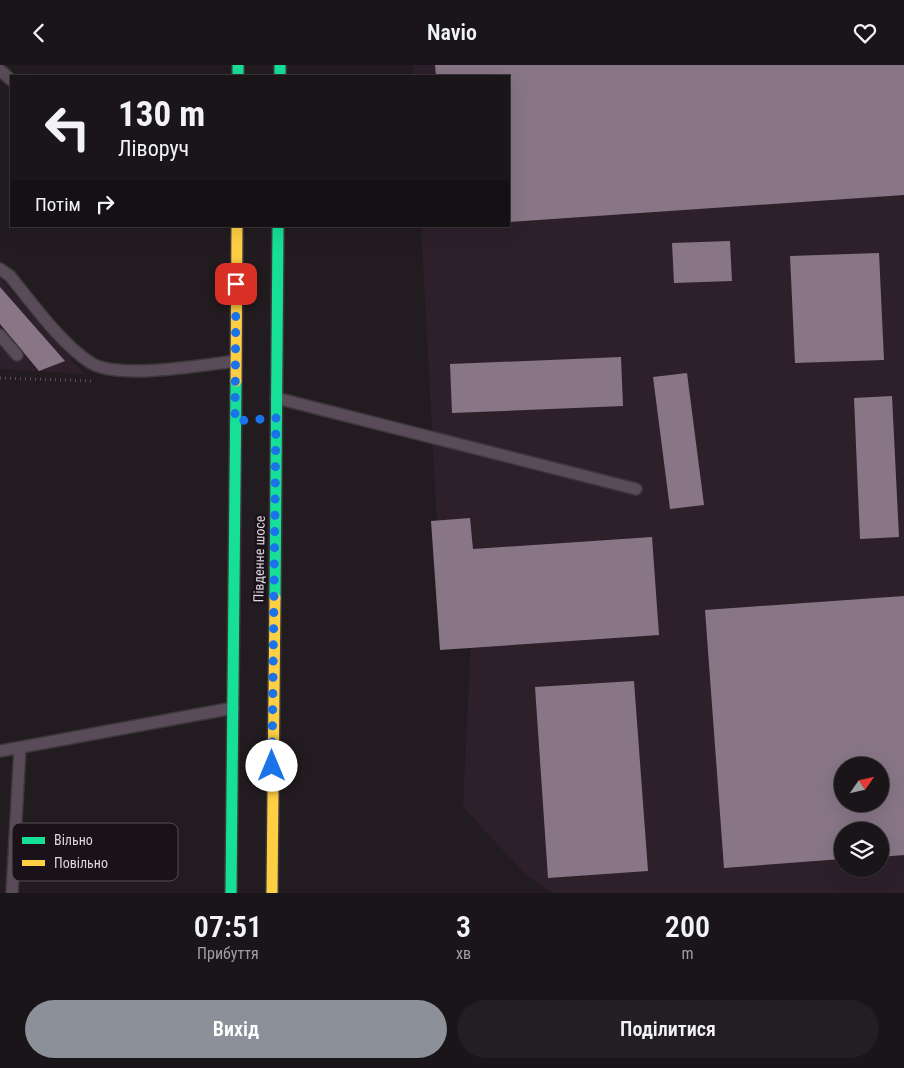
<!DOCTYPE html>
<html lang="uk">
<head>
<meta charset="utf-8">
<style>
	:root { --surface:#1a1519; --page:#231e22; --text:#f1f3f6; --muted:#9f9fa2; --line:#383438; --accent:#8c9099 }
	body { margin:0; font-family:"Roboto Condensed",sans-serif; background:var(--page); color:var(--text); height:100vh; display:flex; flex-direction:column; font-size:19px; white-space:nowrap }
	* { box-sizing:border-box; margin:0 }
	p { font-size:16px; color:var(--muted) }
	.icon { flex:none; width:28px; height:28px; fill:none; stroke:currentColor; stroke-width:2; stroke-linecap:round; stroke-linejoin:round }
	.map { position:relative; height:828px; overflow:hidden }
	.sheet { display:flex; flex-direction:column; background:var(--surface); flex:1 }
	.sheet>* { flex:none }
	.banner { position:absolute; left:10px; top:10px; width:500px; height:152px; border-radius:0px; box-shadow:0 5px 20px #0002,0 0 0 1px var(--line); background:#1a1519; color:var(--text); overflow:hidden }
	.needle { width:32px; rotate:56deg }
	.buttons { position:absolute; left:834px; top:692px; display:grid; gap:10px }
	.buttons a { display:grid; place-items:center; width:55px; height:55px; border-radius:50%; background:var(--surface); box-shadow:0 5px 20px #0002,0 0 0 1px var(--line); font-size:25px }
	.pin { position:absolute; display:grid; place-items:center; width:42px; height:42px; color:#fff; margin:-21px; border-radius:10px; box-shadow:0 2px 8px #0006 }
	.me { position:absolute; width:55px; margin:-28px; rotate:0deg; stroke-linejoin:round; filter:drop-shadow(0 0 4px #0008) }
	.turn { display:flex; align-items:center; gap:18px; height:105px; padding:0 25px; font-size:22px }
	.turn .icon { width:65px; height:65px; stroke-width:2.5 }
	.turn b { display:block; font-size:35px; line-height:42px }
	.then { display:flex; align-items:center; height:48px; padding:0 25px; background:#0003; gap:10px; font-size:19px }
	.eta { display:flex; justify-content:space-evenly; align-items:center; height:85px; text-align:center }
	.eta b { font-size:30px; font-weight:600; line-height:35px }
	.cta { display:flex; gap:10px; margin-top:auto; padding:10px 25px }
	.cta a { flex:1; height:58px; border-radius:30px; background:var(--accent); color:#fff; font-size:20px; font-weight:600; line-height:58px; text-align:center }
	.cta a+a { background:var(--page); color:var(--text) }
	header { display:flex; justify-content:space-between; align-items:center; height:65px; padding:0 25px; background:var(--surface); font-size:22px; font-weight:600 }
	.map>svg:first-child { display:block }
</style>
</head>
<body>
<header><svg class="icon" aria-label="back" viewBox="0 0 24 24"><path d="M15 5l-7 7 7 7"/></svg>Navio<svg class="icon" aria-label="heart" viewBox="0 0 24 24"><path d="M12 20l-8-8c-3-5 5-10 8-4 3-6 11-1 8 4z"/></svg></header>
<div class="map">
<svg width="904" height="828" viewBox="0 0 904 828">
	<rect width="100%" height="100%" fill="#221c21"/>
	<!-- built -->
	<path fill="#2d202b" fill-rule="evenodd" d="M413 0H904V828H552L526 810 463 742 471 574 443 568 421 161H509V11H414ZM842 701H880V739H842ZM842 766H880V804H842Z
		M0 213 84 309 0 304Z"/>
	<!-- building -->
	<path fill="#887686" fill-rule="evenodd" d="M435 0H904V130L509 157V11H436Z
		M730 176 732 216 674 218 672 178Z
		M879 188 884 295 795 298 790 191Z
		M0 222 65 296 39 306 0 259Z
		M621 292 623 341 452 348 450 299Z
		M687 308 704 440 670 444 653 312Z
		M892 331 899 472 860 474 854 333Z
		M470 453 473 484 652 472 659 570 440 585 431 456Z
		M904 531V790L880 792V766H842V794L724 803 705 545ZM842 701H880V739H842Z
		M634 616 648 806 548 813 535 622Z"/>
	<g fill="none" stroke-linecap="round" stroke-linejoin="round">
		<defs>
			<path id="lane" d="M0 5 11 15
				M0 204 10 211C32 238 62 280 91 298 120 315 201 300 236 296
				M0 270 17 290
				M276 333 636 424
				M0 686 233 643
				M12 828 20 683"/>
			<path id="fast" d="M238 0V11
				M280 0V11
				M275 533 278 161
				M231 828 236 316"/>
			<path id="slow" d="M236 316 237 161
				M272 828 275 533"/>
		</defs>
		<!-- lane casing -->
		<use href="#lane" stroke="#3b373a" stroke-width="14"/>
		<!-- fast casing -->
		<use href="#fast" stroke="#3b373a" stroke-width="14"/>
		<!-- slow casing -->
		<use href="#slow" stroke="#3b373a" stroke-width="14"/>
		<!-- path -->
		<path stroke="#584f57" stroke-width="3" stroke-dasharray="1 4" stroke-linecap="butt" d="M0 313 94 316"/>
		<!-- lane -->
		<use href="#lane" stroke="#594c58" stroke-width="11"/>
		<!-- fast -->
		<use href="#fast" stroke="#16e098" stroke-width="11"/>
		<!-- slow -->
		<use href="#slow" stroke="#ffcf43" stroke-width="11"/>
	</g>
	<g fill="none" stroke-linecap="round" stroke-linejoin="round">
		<!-- route -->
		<path stroke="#1a73e8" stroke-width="9" stroke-dasharray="0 16.2" d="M236 219 235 356 276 353 272 701"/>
	</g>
	<g text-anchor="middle" stroke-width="5" stroke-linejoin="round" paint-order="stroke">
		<!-- street labels -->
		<g font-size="14" fill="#ded8dd" stroke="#1a1119">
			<text transform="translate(259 494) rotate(-89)" y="5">Південне шосе</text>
		</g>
	</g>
	<!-- legend -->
	<rect x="12" y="758" width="166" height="58" rx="8" fill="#1a1119" stroke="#554d54" stroke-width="1"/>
	<rect x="22" y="772" width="23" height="7" fill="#16e098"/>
	<rect x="22" y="795" width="23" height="6" fill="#ffcf43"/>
	<g font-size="14" fill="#ded8dd">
		<text x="54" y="780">Вільно</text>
		<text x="54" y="803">Повільно</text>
	</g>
</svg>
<div class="buttons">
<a><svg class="needle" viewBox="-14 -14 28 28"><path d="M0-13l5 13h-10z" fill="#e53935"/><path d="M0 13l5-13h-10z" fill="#9f9fa2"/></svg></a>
<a><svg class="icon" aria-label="layers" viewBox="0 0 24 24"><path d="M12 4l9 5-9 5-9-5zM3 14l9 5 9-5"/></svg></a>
</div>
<div class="pin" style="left:236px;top:219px;background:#d93025"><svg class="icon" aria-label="arrive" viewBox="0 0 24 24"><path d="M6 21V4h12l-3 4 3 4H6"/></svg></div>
<svg class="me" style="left:272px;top:701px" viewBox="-20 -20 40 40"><circle r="19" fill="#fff"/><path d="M0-13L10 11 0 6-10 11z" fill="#1a73e8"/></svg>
<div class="banner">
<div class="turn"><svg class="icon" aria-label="left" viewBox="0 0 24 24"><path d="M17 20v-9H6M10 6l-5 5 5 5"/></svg><div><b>130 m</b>Ліворуч</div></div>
<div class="then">Потім<svg class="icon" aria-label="right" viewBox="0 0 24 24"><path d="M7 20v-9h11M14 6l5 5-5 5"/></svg></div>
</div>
</div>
<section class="sheet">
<div class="eta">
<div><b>07:51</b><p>Прибуття</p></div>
<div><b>3</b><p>хв</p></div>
<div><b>200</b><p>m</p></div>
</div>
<div class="cta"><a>Вихід</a><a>Поділитися</a></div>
</section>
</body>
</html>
